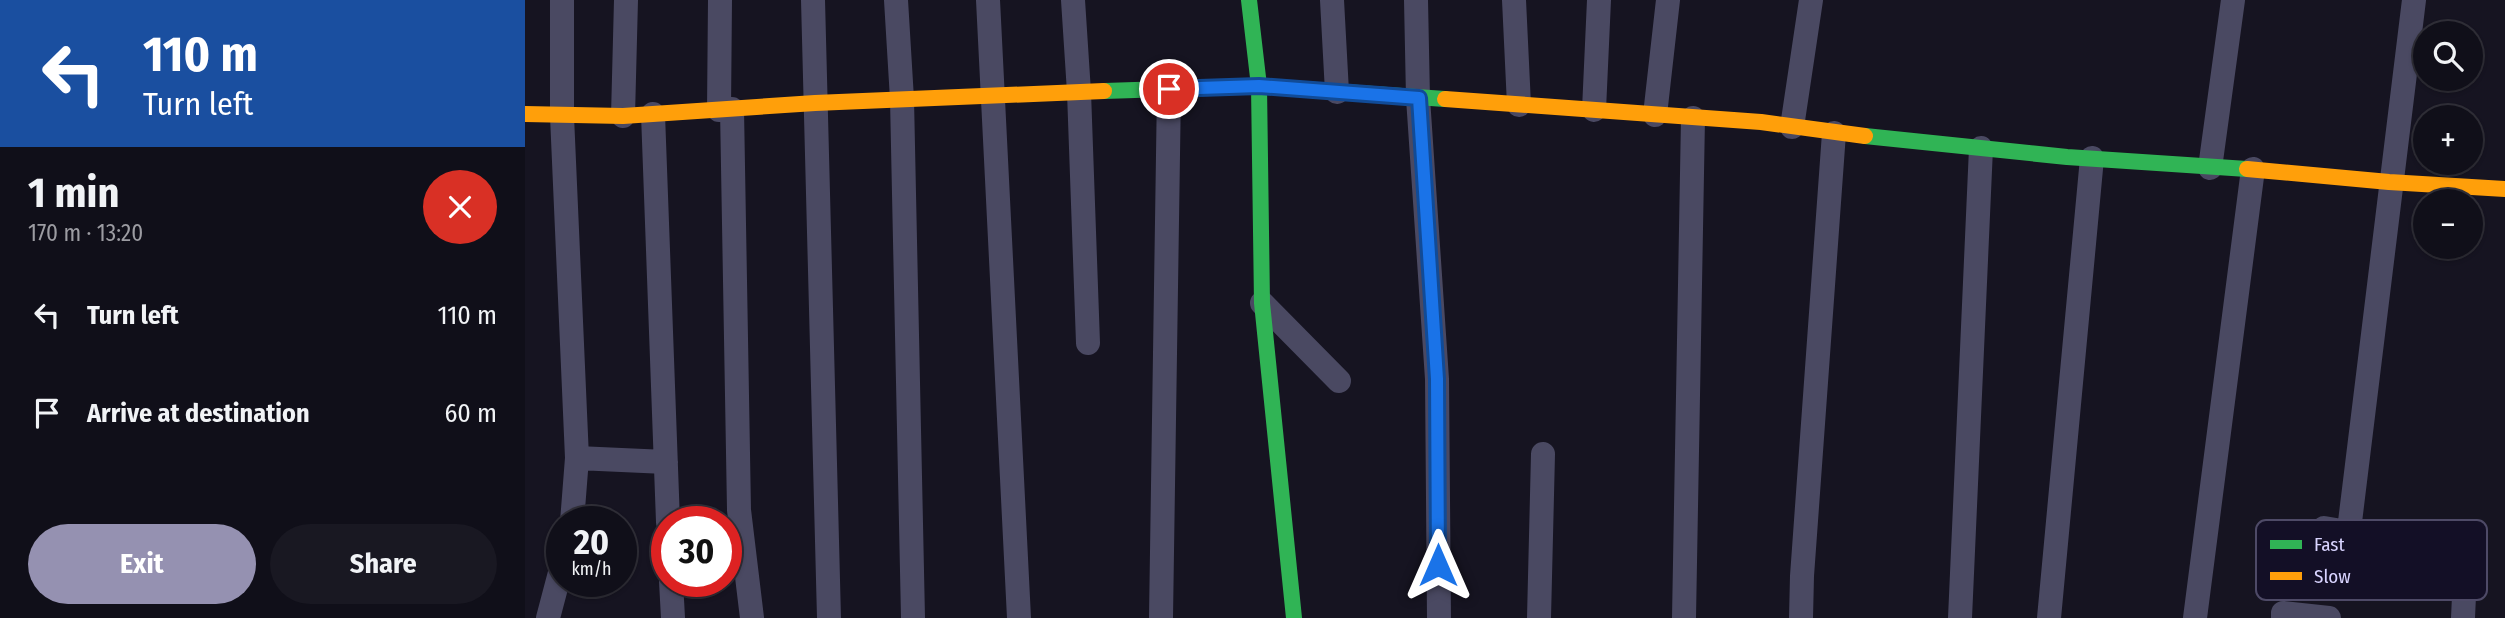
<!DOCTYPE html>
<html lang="en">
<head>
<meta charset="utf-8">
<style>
	:root { --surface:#100f19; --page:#191822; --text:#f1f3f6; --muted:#9c9ca2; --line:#302f38; --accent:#9591b1 }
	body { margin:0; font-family:"Fira Sans Condensed",sans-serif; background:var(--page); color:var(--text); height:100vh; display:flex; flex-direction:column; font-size:26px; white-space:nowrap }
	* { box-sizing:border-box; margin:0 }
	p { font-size:23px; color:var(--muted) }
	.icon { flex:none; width:38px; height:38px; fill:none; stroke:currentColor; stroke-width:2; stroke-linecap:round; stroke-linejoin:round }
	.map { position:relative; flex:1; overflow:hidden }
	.details { display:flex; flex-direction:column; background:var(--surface); width:525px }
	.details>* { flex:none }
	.guide { background:#1a4fa0; color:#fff; overflow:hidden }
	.buttons { position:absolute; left:1888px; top:21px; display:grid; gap:14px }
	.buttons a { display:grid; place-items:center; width:70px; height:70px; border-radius:50%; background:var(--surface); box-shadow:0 2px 5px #0004,0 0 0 2px var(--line); font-size:35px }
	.speed { position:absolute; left:21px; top:506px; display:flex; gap:14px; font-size:35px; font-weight:700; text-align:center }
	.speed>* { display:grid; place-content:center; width:91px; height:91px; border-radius:50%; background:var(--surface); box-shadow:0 2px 5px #0004,0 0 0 2px var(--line); line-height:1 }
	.speed small { font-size:18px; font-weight:400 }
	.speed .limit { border:10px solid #d22; background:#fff; color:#111 }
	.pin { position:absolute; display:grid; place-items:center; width:60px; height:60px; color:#fff; margin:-30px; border:4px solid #fff; border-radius:50%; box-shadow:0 2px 7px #0007 }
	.me { position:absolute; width:77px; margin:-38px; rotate:0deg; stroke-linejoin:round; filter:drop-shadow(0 0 5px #0008) }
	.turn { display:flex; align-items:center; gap:24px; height:147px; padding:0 28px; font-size:32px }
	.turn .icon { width:91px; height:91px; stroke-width:2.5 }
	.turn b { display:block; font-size:49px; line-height:60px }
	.round { display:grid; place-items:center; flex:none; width:74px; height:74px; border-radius:37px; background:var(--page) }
	.overview { display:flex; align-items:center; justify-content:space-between; height:119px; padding:0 28px }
	h1 { font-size:42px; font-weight:700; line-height:52px }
	.cta { display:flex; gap:14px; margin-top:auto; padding:14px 28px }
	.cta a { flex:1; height:80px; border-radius:42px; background:var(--accent); color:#fff; font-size:28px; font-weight:700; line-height:80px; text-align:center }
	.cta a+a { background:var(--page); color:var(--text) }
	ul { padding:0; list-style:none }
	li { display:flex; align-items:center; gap:21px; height:98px; padding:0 28px }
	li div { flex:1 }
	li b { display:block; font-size:26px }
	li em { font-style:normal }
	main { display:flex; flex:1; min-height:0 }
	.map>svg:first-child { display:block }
</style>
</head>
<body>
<main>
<section class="details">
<div class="guide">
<div class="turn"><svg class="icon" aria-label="left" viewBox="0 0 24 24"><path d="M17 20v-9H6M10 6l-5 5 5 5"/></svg><div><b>110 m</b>Turn left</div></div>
</div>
<div class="overview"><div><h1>1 min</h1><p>170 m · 13:20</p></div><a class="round" style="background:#d93025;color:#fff"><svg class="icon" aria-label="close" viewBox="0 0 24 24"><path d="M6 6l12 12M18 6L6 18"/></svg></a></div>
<ul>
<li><svg class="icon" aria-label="left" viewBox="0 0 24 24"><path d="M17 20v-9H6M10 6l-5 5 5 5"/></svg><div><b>Turn left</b></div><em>110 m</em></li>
<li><svg class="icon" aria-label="arrive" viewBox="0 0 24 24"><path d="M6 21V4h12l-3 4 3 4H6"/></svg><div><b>Arrive at destination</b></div><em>60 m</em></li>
</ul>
<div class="cta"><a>Exit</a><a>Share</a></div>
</section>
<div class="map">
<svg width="1980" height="618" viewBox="0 0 1980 618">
	<rect width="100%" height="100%" fill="#161421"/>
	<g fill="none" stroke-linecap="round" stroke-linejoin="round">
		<!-- street -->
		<path stroke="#4a4962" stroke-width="24" d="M37 0V116L52 458 47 522
			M288 0 304 618
			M371 0 377 99 388 618
			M463 0 494 618
			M548 0 554 92 563 343
			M807 0 812 92
			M891 0 893 98 912 379 914 618
			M989 0 994 105
			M207 109 214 510 227 618
			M194 110 195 0
			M1069 110 1074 0
			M128 114 143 522
			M1130 115 1143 0
			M98 116 101 0
			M1267 127 1286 0
			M1685 168 1708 0
			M737 303 814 381
			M52 458 141 462
			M1799 528 1941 552 1938 618
			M1824 530 1889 0
			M146 581 148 618
			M23 618 37 565
			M636 618 644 89
			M1014 618 1018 454
			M1159 618 1168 118
			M1276 618 1277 576 1309 133
			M1435 618 1456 148
			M1524 618 1567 158
			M1670 618 1728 169
			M1758 618V613L1804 618"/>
		<!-- fast -->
		<path stroke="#30b455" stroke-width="16" d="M724 0 734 86 737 303 769 618
			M579 91 734 86 920 99
			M1340 136 1542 157 1722 169"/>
		<!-- slow -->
		<path stroke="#ff9f0a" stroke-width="16" d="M920 99 1236 122 1340 136
			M0 114 98 116 290 103 579 91
			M1722 169 1864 182 1980 189"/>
	</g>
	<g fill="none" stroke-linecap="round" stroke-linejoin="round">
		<defs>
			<path id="route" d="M644 89 734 86 894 98 912 379 913 565"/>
		</defs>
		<!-- route casing -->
		<use href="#route" stroke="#114b97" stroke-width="18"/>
		<!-- route -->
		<use href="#route" stroke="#1a73e8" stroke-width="12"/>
	</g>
	<!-- legend -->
	<rect x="1731" y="520" width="231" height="80" rx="10" fill="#130f26" stroke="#4e4a67" stroke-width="2"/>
	<rect x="1745" y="540" width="32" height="9" fill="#30b455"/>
	<rect x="1745" y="572" width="32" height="8" fill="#ff9f0a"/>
	<g font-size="19" fill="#d9d4ff">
		<text x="1789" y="551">Fast</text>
		<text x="1789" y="583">Slow</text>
	</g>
</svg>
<div class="buttons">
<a><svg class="icon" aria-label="search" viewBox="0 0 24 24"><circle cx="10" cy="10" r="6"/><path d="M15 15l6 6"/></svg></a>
<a>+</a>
<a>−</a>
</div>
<div class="speed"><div>20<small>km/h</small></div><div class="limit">30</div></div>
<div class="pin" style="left:644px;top:89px;background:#d93025"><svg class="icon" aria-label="arrive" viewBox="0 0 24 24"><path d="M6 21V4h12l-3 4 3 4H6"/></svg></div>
<svg class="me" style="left:913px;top:565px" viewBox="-20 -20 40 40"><path d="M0-17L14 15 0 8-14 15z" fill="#1a73e8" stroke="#fff" stroke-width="4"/></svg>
</div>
</main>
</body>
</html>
